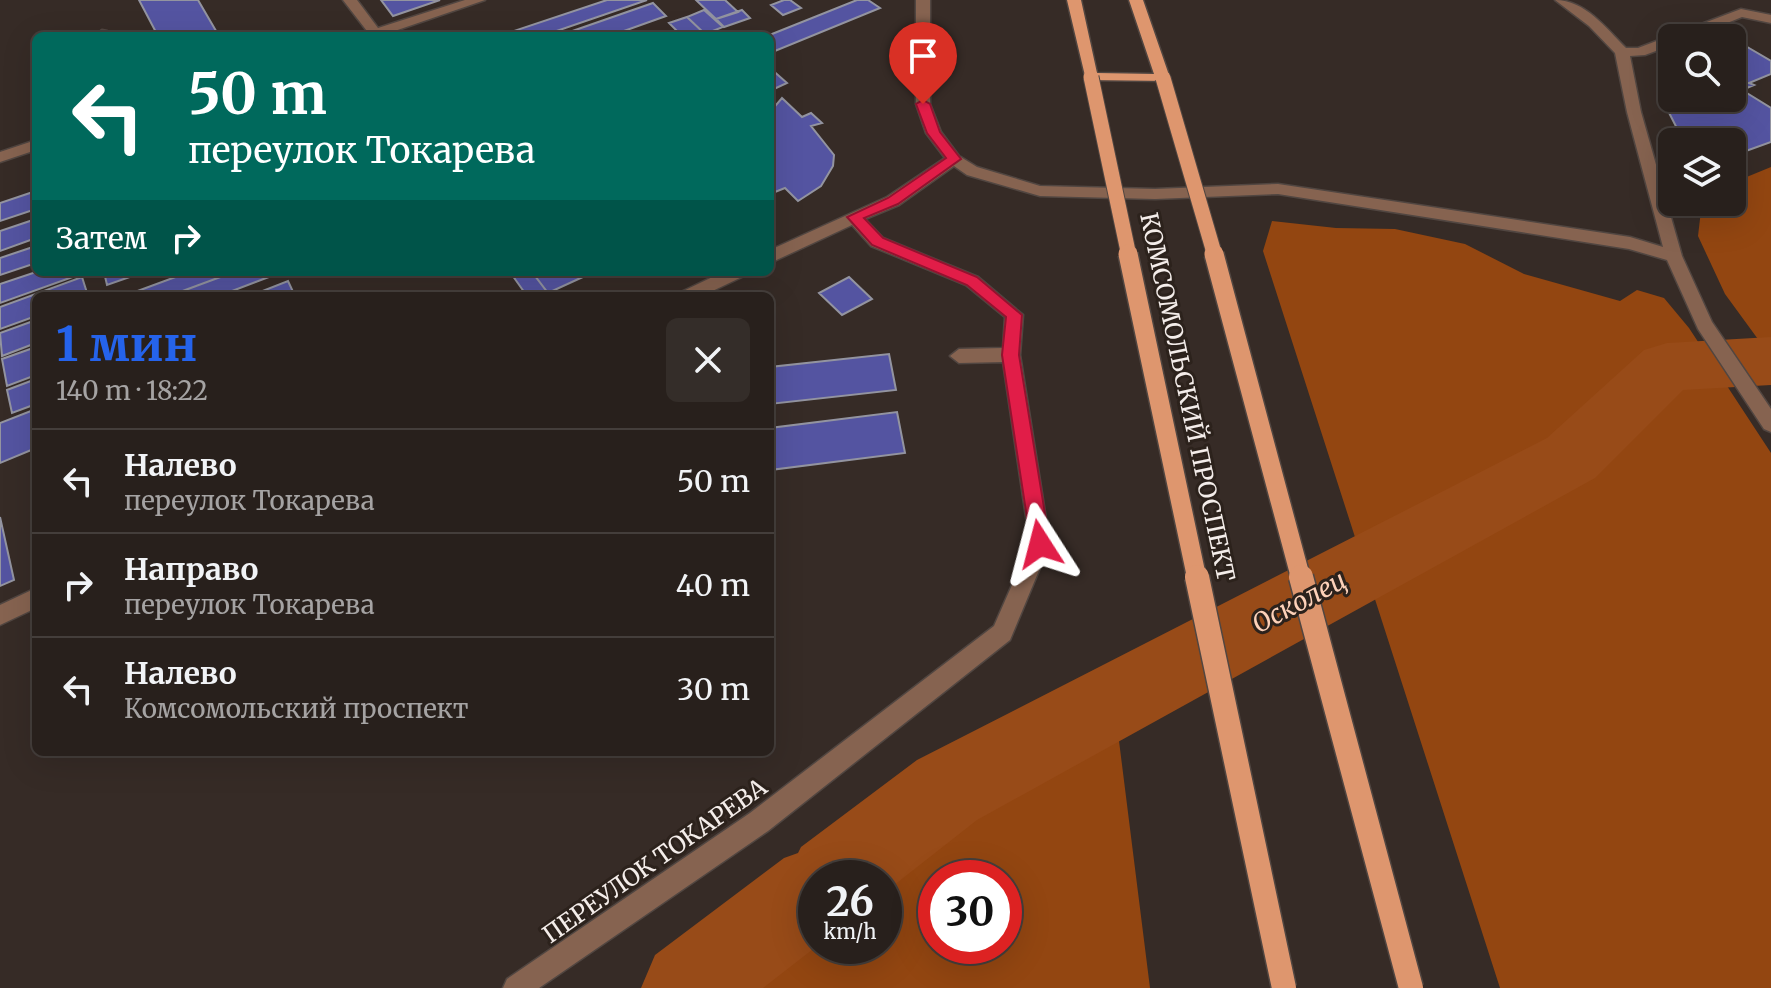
<!DOCTYPE html>
<html lang="ru">
<head>
<meta charset="utf-8">
<style>
	:root { --surface:#28201c; --page:#342d29; --text:#f1f3f6; --muted:#a5a3a3; --line:#443e3b; --accent:#2563eb }
	body { margin:0; font-family:Merriweather,serif; background:var(--page); color:var(--text); height:100vh; display:flex; flex-direction:column; font-size:30px; white-space:nowrap }
	* { box-sizing:border-box; margin:0 }
	p { font-size:26px; color:var(--muted) }
	.icon { flex:none; width:44px; height:44px; fill:none; stroke:currentColor; stroke-width:2; stroke-linecap:round; stroke-linejoin:round }
	.map { position:relative; flex:1; overflow:hidden }
	.panel { position:absolute; left:32px; top:292px; width:742px; height:464px; display:flex; flex-direction:column; background:var(--surface); border-radius:12px; box-shadow:0 8px 32px #0002,0 0 0 2px var(--line) }
	.panel>* { flex:none }
	.banner { position:absolute; left:32px; top:32px; width:742px; height:244px; border-radius:12px; box-shadow:0 8px 32px #0002,0 0 0 2px var(--line); background:#00695c; color:#fff; overflow:hidden }
	.buttons { position:absolute; left:1658px; top:24px; display:grid; gap:16px }
	.buttons a { display:grid; place-items:center; width:88px; height:88px; border-radius:12px; background:var(--surface); box-shadow:0 8px 32px #0002,0 0 0 2px var(--line); font-size:40px }
	.speed { position:absolute; left:798px; top:860px; display:flex; gap:16px; font-size:40px; font-weight:700; text-align:center }
	.speed>* { display:grid; place-content:center; width:104px; height:104px; border-radius:50%; background:var(--surface); box-shadow:0 8px 32px #0002,0 0 0 2px var(--line); line-height:1 }
	.speed small { font-size:20px; font-weight:400 }
	.speed .limit { border:12px solid #d22; background:#fff; color:#111 }
	.pin { position:absolute; display:grid; place-items:center; width:68px; height:68px; color:#fff; margin:-82px -34px; border-radius:50% 50% 50% 0; rotate:-45deg; box-shadow:0 0 8px #0007 }
	.pin .icon { rotate:45deg }
	.me { position:absolute; width:88px; margin:-44px; rotate:351deg; stroke-linejoin:round; filter:drop-shadow(0 0 6px #0008) }
	.turn { display:flex; align-items:center; gap:28px; height:168px; padding:0 24px; font-size:36px }
	.turn .icon { width:104px; height:104px; stroke-width:2.5 }
	.turn b { display:block; font-size:56px; line-height:68px }
	.then { display:flex; align-items:center; height:76px; padding:0 24px; background:#0003; gap:16px; font-size:30px }
	.round { display:grid; place-items:center; flex:none; width:84px; height:84px; border-radius:12px; background:var(--page) }
	.overview { display:flex; align-items:center; justify-content:space-between; height:136px; padding:0 24px }
	h1 { font-size:48px; font-weight:700; line-height:60px; color:var(--accent) }
	ul { padding:0; list-style:none }
	li { display:flex; align-items:center; gap:24px; height:104px; padding:0 24px; border-top:2px solid var(--line) }
	li div { flex:1 }
	li b { display:block; font-size:30px }
	li em { font-style:normal }
	.map>svg:first-child { display:block }
</style>
</head>
<body>
<div class="map">
<svg width="1771" height="988" viewBox="0 0 1771 988">
	<rect width="100%" height="100%" fill="#362b26"/>
	<!-- forest -->
	<path fill="#934611" fill-rule="evenodd" d="M1771 167V357L1725 294 1698 236 1702 202H1732V183Z
		M1272 221 1336 228 1395 229 1465 244 1524 274 1620 301 1637 290 1664 298 1689 328 1771 453V988H1500L1263 251Z
		M1113 693 1150 988H657L787 887 951 752ZM816 878H884V946H816ZM936 878H1004V946H936Z"/>
	<g fill="none" stroke-linecap="round" stroke-linejoin="round">
		<!-- river -->
		<path fill="#984b18" fill-rule="evenodd" d="M1771 337V385L1683 390 1595 478 977 820 884 893V878H816L817 946 763 988H641L655 955 784 858 798 853 801 847 917 760 1547 438 1644 350 1667 343Z"/>
	</g>
	<!-- building -->
	<path fill="#5454a1" stroke="#9394a0" stroke-width="2" d="M139 0H198L219 36H158Z
		M381 0H440L393 16Z
		M607 0H647L542 36H499Z
		M696 0H725L738 12 716 19Z
		M784 0H790L801 8 783 15 771 5Z
		M857 0H868L880 8 770 53V36H767Z
		M653 3 666 16 610 36H558Z
		M704 10 723 27 705 34 687 17Z
		M742 10 750 18 724 27 716 19Z
		M687 17 705 34 682 36 669 23Z
		M1737 41 1771 61V74L1749 83 1754 85 1742 90 1771 108V142L1732 156V142H1684L1663 101 1672 98H1732V43Z
		M770 68 787 83 774 89 770 85Z
		M782 98 802 117 811 113 822 123 811 126 834 155 833 166 821 186 798 201 785 188 770 194V112Z
		M36 191V209L0 221V203Z
		M36 219V238L0 251V231Z
		M36 246V263L0 275V258Z
		M36 272 81 274 0 303V284Z
		M104 272H144L107 285Z
		M189 272H234L169 296H124Z
		M234 272H282L219 296H169Z
		M510 272H532L548 293 527 296Z
		M532 272H582L585 276 548 293Z
		M82 277 88 296H36V316L0 329V307Z
		M849 277 872 299 842 315 819 293Z
		M288 281 295 296H250Z
		M36 320V343L2 356 0 333Z
		M36 347V375L7 386 2 359Z
		M889 354 896 390 770 404V367Z
		M36 379V404L12 413 7 390Z
		M36 409V448L0 463V423Z
		M897 412 905 453 770 470V428Z
		M0 517 14 580 0 586Z"/>
	<g fill="none" stroke-linecap="round" stroke-linejoin="round">
		<defs>
			<path id="minor" d="M343 0H357L378 28 465 0H485L380 36H358L367 31Z
				M916 0H930V104L941 132 959 156 977 167 1040 186 1155 189 1278 184 1630 237 1663 247 1627 112 1615 53 1589 26 1555 0C1585 0 1606 28 1626 48H1638L1741 9 1771 15V23L1742 17 1690 38H1672V45L1645 55 1630 56 1641 112 1682 256 1712 322 1771 409V432L1764 429 1698 329 1667 260 1629 249 1278 194 1155 199 1040 196 967 175 954 166 899 205 865 219 883 238 978 277 1023 315 1020 355 1050 544 1010 640 768 831 539 988H503L507 979 750 813 994 626 1030 544 1003 362 959 363 950 356 959 349 1003 348 1005 317 966 285 871 246 852 225 770 263V250L887 197 945 158 926 133 916 104Z
				M102 30 107 31 109 36H95Z
				M36 140V150L0 162V152Z
				M723 272H746L744 276 702 296H678L681 292Z
				M36 588V608L0 625V605Z"/>
			<path id="major" d="M1067 0H1081L1097 73 1154 74 1129 0H1143L1170 78 1168 81 1086 80Z"/>
		</defs>
		<!-- minor casing -->
		<use href="#minor" stroke="#514641" stroke-width="3"/>
		<!-- major casing -->
		<use href="#major" stroke="#514641" stroke-width="3"/>
		<!-- minor -->
		<use href="#minor" fill="#866350" fill-rule="evenodd"/>
		<!-- major -->
		<use href="#major" fill="#de966e" fill-rule="evenodd"/>
		<defs>
			<path id="major-bridge-far2" d="M1091 77 1129 256
				M1163 78 1215 256"/>
			<path id="major-bridge-far1" d="M1128 254 1197 579
				M1214 254 1301 579"/>
			<path id="major-bridge" d="M1197 577 1284 988
				M1301 577 1411 988"/>
		</defs>
		<!-- major-bridge-far2 casing -->
		<use href="#major-bridge-far2" stroke="#514641" stroke-width="17" stroke-linecap="butt"/>
		<!-- major-bridge-far1 casing -->
		<use href="#major-bridge-far1" stroke="#514641" stroke-width="22" stroke-linecap="butt"/>
		<!-- major-bridge casing -->
		<use href="#major-bridge" stroke="#514641" stroke-width="27" stroke-linecap="butt"/>
		<!-- major-bridge-far2 -->
		<use href="#major-bridge-far2" stroke="#de966e" stroke-width="15"/>
		<!-- major-bridge-far1 -->
		<use href="#major-bridge-far1" stroke="#de966e" stroke-width="19"/>
		<!-- major-bridge -->
		<use href="#major-bridge" stroke="#de966e" stroke-width="24"/>
	</g>
	<!-- route -->
	<path fill="#e11d48" stroke="#92132f" stroke-width="2" d="M923 100 930 104 940 132 961 159 898 204 864 218 883 238 977 277 1022 315 1019 355 1050 544 1047 550H1034L1031 544 1002 355 1006 317 967 285 872 245 847 217 888 198 946 158 927 133 916 104Z"/>
	<g text-anchor="middle" stroke-width="6" stroke-linejoin="round" paint-order="stroke">
		<!-- street labels -->
		<g font-size="24" fill="#f4edea" stroke="#2c221c">
			<text transform="translate(1187 397) rotate(78)" y="8">КОМСОМОЛЬСКИЙ ПРОСПЕКТ</text>
			<text transform="translate(655 861) rotate(-35)" y="8">ПЕРЕУЛОК ТОКАРЕВА</text>
		</g>
		<!-- water labels -->
		<g font-size="26" font-style="italic" fill="#fdd1b9" stroke="#2c221c">
			<text transform="translate(1299 602) rotate(-28)" y="9">Осколец</text>
		</g>
	</g>
</svg>
<div class="buttons">
<a><svg class="icon" aria-label="search" viewBox="0 0 24 24"><circle cx="10" cy="10" r="6"/><path d="M15 15l6 6"/></svg></a>
<a><svg class="icon" aria-label="layers" viewBox="0 0 24 24"><path d="M12 4l9 5-9 5-9-5zM3 14l9 5 9-5"/></svg></a>
</div>
<div class="speed"><div>26<small>km/h</small></div><div class="limit">30</div></div>
<div class="pin" style="left:923px;top:104px;background:#d93025"><svg class="icon" aria-label="arrive" viewBox="0 0 24 24"><path d="M6 21V4h12l-3 4 3 4H6"/></svg></div>
<svg class="me" style="left:1040px;top:544px" viewBox="-20 -20 40 40"><path d="M0-17L14 15 0 8-14 15z" fill="#e11d48" stroke="#fff" stroke-width="4"/></svg>
<div class="banner">
<div class="turn"><svg class="icon" aria-label="left" viewBox="0 0 24 24"><path d="M17 20v-9H6M10 6l-5 5 5 5"/></svg><div><b>50 m</b>переулок Токарева</div></div>
<div class="then">Затем<svg class="icon" aria-label="right" viewBox="0 0 24 24"><path d="M7 20v-9h11M14 6l5 5-5 5"/></svg></div>
</div>
<section class="panel">
<div class="overview"><div><h1>1 мин</h1><p>140 m · 18:22</p></div><a class="round"><svg class="icon" aria-label="close" viewBox="0 0 24 24"><path d="M6 6l12 12M18 6L6 18"/></svg></a></div>
<ul>
<li><svg class="icon" aria-label="left" viewBox="0 0 24 24"><path d="M17 20v-9H6M10 6l-5 5 5 5"/></svg><div><b>Налево</b><p>переулок Токарева</p></div><em>50 m</em></li>
<li><svg class="icon" aria-label="right" viewBox="0 0 24 24"><path d="M7 20v-9h11M14 6l5 5-5 5"/></svg><div><b>Направо</b><p>переулок Токарева</p></div><em>40 m</em></li>
<li><svg class="icon" aria-label="left" viewBox="0 0 24 24"><path d="M17 20v-9H6M10 6l-5 5 5 5"/></svg><div><b>Налево</b><p>Комсомольский проспект</p></div><em>30 m</em></li>
</ul>
</section>
</div>
</body>
</html>
